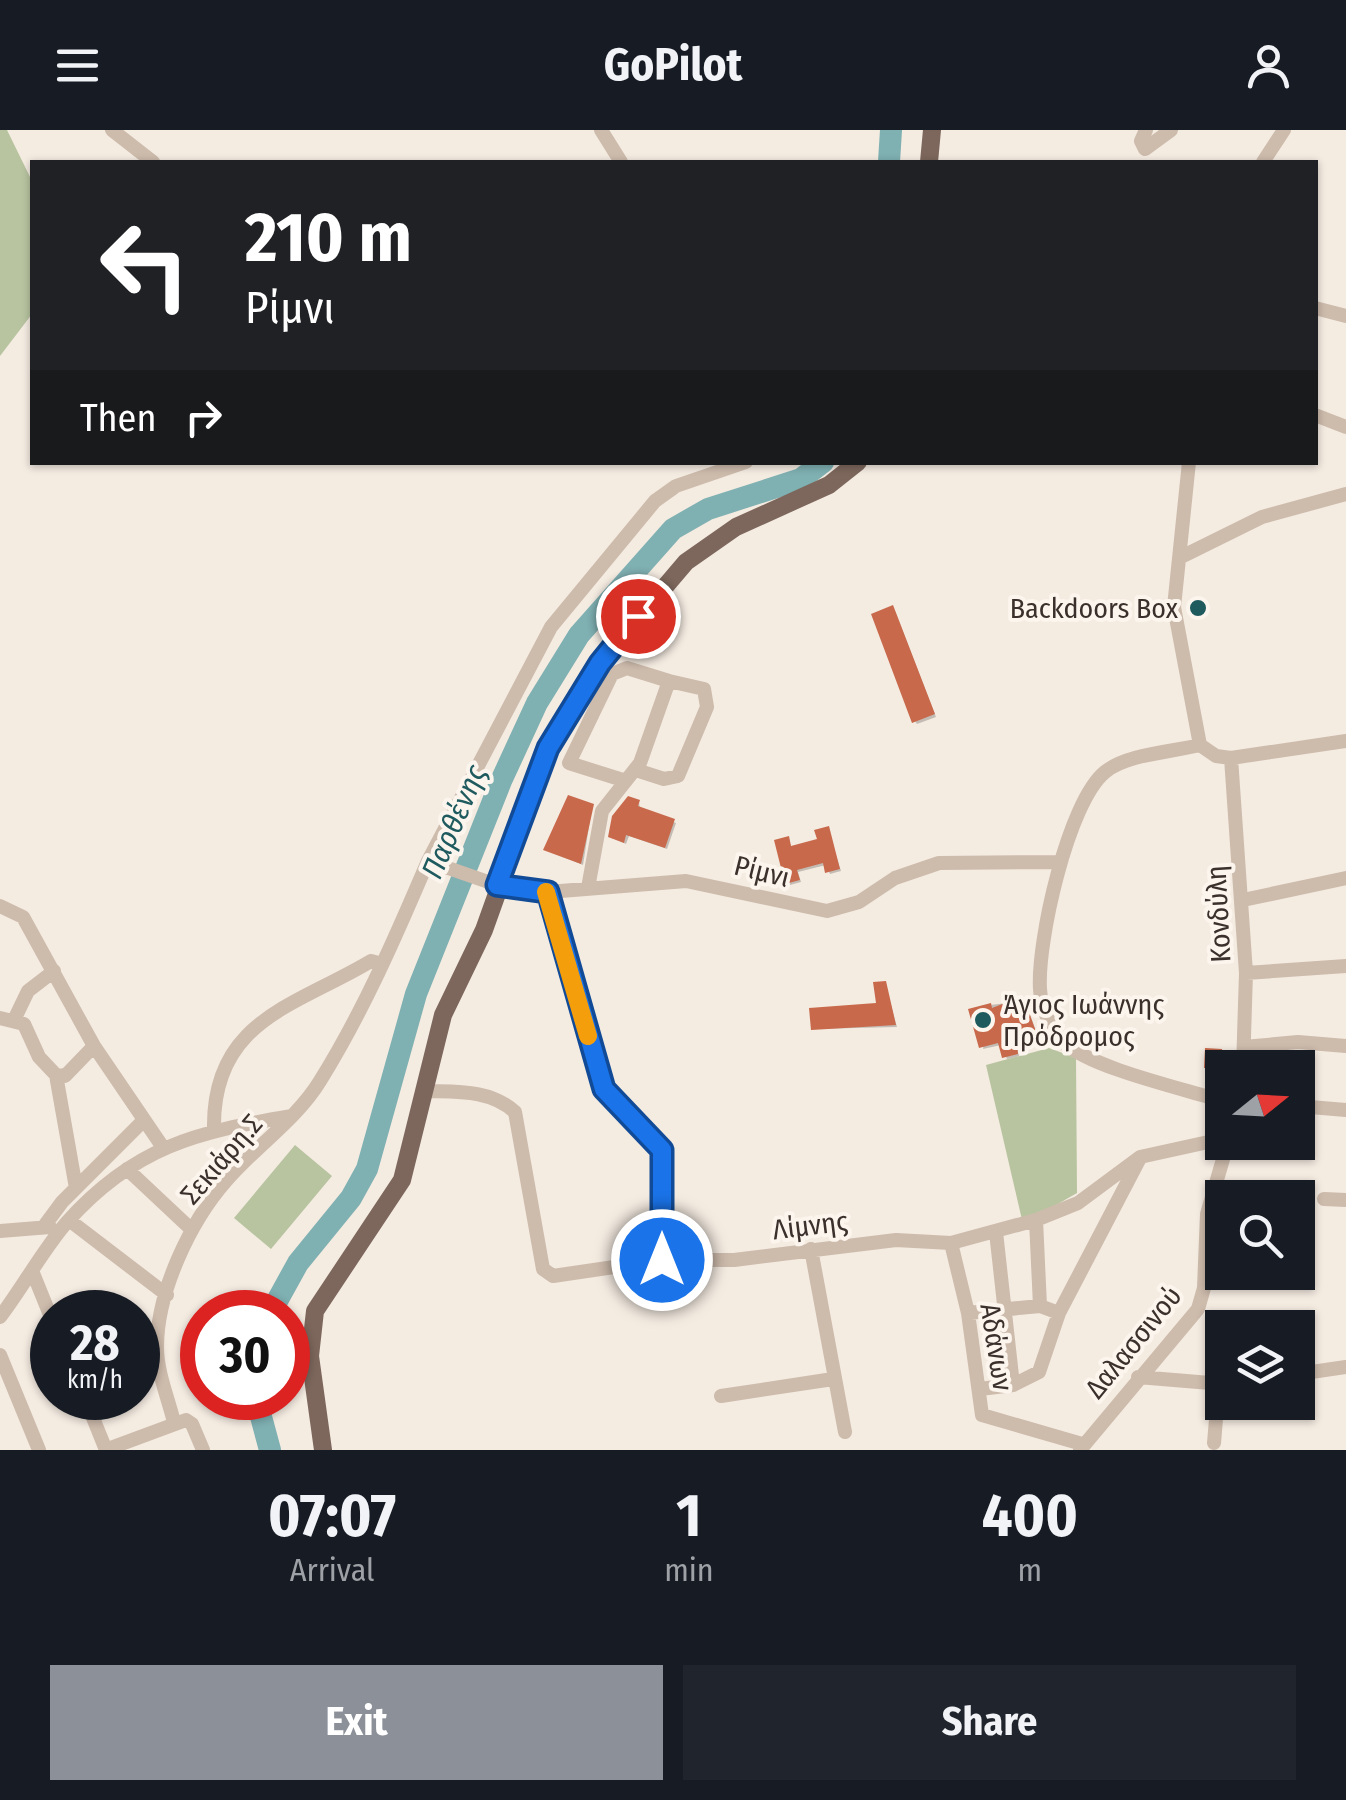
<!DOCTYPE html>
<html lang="en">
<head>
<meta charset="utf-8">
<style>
	:root { --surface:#171b24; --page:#20242c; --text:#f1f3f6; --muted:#9ea1a6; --accent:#8c9099 }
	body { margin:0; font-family:"Fira Sans Condensed",sans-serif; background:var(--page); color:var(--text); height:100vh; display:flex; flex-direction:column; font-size:38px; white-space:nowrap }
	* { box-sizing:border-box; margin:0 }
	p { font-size:32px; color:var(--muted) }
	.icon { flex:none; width:55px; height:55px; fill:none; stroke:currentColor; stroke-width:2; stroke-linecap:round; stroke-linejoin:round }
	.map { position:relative; height:1320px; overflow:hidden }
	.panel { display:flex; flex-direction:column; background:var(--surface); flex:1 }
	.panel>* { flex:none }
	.top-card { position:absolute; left:30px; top:30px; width:1288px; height:305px; border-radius:0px; box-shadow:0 2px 8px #0004; background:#202124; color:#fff; overflow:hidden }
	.needle { width:65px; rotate:72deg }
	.tools { position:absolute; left:1205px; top:920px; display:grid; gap:20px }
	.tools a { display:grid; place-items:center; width:110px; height:110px; border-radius:0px; background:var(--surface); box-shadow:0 2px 8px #0004; font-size:50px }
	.speed { position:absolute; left:30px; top:1160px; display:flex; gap:20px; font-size:50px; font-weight:700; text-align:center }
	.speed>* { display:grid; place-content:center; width:130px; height:130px; border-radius:50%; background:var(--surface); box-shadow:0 2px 8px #0004; line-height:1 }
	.speed small { font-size:25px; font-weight:400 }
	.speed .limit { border:15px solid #d22; background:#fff; color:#111 }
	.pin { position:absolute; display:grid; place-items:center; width:85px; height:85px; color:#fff; margin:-42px; border:5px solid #fff; border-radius:50%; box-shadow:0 2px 10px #0007 }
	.me { position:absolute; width:110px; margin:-55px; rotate:0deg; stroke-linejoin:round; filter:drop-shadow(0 0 8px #0008) }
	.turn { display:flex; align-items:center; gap:35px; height:210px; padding:0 50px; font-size:45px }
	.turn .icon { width:130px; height:130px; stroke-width:2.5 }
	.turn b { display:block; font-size:70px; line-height:85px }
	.then { display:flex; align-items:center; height:95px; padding:0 50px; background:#0003; gap:20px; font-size:38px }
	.eta { display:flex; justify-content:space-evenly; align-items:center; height:170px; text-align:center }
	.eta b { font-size:60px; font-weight:700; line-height:70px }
	.button { display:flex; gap:20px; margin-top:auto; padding:20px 50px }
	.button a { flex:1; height:115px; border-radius:0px; background:var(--accent); color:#fff; font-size:40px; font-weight:700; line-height:115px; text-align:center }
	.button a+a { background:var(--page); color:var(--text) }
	header { display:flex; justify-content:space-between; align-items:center; height:130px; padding:0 50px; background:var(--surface); font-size:45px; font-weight:700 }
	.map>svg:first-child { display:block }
</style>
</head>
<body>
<header><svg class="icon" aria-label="menu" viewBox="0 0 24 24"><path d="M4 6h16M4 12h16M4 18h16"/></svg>GoPilot<svg class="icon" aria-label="person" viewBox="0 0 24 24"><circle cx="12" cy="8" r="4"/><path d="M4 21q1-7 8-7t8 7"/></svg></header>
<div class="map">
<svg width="1346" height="1320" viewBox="0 0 1346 1320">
	<rect width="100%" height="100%" fill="#f4ebe1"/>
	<!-- green -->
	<path fill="#b8c4a0" d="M0 0H7L32 51V184L0 226Z
		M1049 918 1076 928 1077 1063 1023 1094 986 935Z
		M295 1015 332 1046 271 1119 234 1088Z"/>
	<!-- shadow -->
	<path fill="#0003" d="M895 481 936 587 917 594 915 591Z
		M639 672 640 679 676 693 667 719 629 706 626 714 611 707Z
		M592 677 583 735 546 720Z
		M828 699 841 741 830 744 826 735 798 742 801 752 790 755 788 709 792 718 820 711Z
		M885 853 897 897 813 899 879 876Z
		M1025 871 1039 909 1018 917 1019 926 1007 929 1001 915 983 919 990 875Z"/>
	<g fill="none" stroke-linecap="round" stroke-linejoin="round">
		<!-- river -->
		<path stroke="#7fb0b2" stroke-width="22" d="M889 32 891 0
			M271 1182 298 1133 351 1068 367 1039 416 864 501 651 537 573 579 505 673 399 708 379 801 349 823 332
			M256 1268 270 1320"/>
	</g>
	<!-- building -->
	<path fill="#c8694b" d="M893 475 935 584 912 593 871 484Z
		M568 665 594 674 581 734 543 720Z
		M628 666 640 670 638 676 675 689 665 718 626 705 624 713 608 707 612 686Z
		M829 696 840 739 825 743 823 733 797 740 800 750 785 754 774 710 789 706 791 716 817 709 814 700Z
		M886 851 896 895 811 900 809 878 876 873 873 852Z
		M1023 866 1038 907 1017 914 1018 924 1002 928 998 913 979 918 968 879 991 873 992 878Z
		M1205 918 1222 919 1226 938H1204Z"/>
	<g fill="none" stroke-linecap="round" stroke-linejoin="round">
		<!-- minor -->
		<path stroke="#cdbbac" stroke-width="14" d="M112 0 153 32
			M601 0 621 32
			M1146 0 1141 11 1145 19 1171 0
			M1263 32 1284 0
			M1315 178 1346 186
			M1315 285 1346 297
			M1189 332 1174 477 1200 615
			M1179 428 1262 387 1346 364
			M1200 615C1172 622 1127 624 1105 642 1068 672 1037 812 1040 859 1041 878 1051 900 1065 913 1091 938 1185 959 1222 971
			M1200 615 1216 626 1231 628 1346 611
			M1231 628 1246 843 1243 938
			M626 651 569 633 612 544 627 538 669 551
			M428 731 551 497 655 371 676 356 746 332
			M588 758 602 681 640 633 669 551 704 559 707 577 678 646 664 649 636 640
			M548 762 604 959 661 1020 662 1130
			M1243 770 1346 748
			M0 776 23 787 94 916 162 1016
			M1246 843 1346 836
			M0 888 24 894 39 927 56 945 76 1058
			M14 890 28 861 54 841
			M1244 917 1298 912 1346 916
			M56 945 65 946 94 916
			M425 961C456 962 490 959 515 982L543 1139 553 1146 662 1130H734L896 1110 951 1113 1036 1090 1078 1073 1140 1027 1222 1009
			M1298 976 1346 980
			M214 999C212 890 296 876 371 831L382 834
			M127 1039 192 1100
			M1324 1069 1346 1070
			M69 1090 167 1165
			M1036 1090 1040 1176
			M45 1095 62 1072 143 991
			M0 1101 50 1097
			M996 1102 1013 1255
			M951 1113 968 1183 982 1285 1082 1314
			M811 1119 845 1302
			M33 1143 52 1190
			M968 1183 1040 1176 1059 1183
			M0 1187C23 1157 42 1121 67 1092 134 1017 196 1002 292 986
			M0 1225 39 1320
			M1298 1244 1346 1237
			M1138 1247 1222 1254
			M980 1259 1013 1255 1039 1242 1059 1183 1140 1028
			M721 1266 833 1249
			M85 1268 106 1320
			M174 1292C168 1268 157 1242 157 1217 157 1162 190 1092 226 1051 256 1016 296 990 320 951 363 882 396 806 428 731L497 755 548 762 686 751 827 781 859 772 895 748 939 733 1060 732
			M1214 1313 1219 1254
			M105 1320 186 1290 192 1294 203 1320
			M1080 1320 1198 1179 1204 1158 1207 1084 1228 1012"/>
		<!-- major -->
		<path stroke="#7d675c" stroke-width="18" d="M929 32 932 0
			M323 1320 310 1226 315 1181 402 1050 443 885 484 800 549 618 600 533 686 432 736 397 829 355 858 332"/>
	</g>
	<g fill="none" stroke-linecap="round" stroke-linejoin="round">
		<defs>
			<path id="route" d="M638 486 600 533 548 618 497 755 548 762 604 959 662 1020V1130"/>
		</defs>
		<!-- route casing -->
		<use href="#route" stroke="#114b97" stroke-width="25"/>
		<!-- route -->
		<use href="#route" stroke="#1a73e8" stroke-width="18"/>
		<!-- slow -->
		<path stroke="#f59e0b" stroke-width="18" d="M546 762 588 906"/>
	</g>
	<!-- markers -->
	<g fill="#1f5a5e" stroke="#fbf5ee" stroke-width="4">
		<circle cx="1198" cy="478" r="10"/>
		<circle cx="983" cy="890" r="10"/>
	</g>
	<g text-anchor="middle" stroke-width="8" stroke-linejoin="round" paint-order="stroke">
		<!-- poi labels -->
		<g font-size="28" fill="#3b302b" stroke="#fbf5ee" text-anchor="end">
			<text x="1178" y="488">Backdoors Box</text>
			<text x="1003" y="884" text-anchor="start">Άγιος Ιωάννης<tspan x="1003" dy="32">Πρόδρομος</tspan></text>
		</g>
		<!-- street labels -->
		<g font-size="28" fill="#3b302b" stroke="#fbf5ee">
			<text transform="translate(762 741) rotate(14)" y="10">Ρίμνι</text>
			<text transform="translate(1218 784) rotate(-93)" y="10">Κονδύλη</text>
			<text transform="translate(221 1029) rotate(-49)" y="10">Σεκιάρη.Σ</text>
			<text transform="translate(810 1095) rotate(-7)" y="10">Λίμνης</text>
			<text transform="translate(1133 1212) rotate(-51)" y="10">Δαλασσινού</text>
			<text transform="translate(997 1217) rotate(81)" y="10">Αδάνων</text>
		</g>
		<!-- water labels -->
		<g font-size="30" font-style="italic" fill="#1f5a5e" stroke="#fbf5ee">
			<text transform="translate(454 692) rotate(-67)" y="10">Παρθένης</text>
		</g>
	</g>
</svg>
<div class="tools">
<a><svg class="needle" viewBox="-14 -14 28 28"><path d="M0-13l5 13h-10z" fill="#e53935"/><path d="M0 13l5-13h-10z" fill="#9ea1a6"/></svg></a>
<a><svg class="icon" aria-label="search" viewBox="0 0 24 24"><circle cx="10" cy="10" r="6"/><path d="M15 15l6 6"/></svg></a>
<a><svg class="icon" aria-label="layers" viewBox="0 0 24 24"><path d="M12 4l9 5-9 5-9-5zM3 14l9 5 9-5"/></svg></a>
</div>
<div class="speed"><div>28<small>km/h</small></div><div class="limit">30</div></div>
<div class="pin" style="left:638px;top:486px;background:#d93025"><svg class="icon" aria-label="arrive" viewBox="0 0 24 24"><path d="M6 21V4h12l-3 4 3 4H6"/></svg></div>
<svg class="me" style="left:662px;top:1130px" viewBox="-20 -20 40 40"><circle r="17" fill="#1a73e8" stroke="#fff" stroke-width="3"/><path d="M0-11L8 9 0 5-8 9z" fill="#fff"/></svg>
<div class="top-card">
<div class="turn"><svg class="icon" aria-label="left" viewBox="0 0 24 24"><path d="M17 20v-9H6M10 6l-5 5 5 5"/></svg><div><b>210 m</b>Ρίμνι</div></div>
<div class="then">Then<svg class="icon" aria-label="right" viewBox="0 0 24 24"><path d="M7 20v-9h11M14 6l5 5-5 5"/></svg></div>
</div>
</div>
<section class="panel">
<div class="eta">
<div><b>07:07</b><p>Arrival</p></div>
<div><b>1</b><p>min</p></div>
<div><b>400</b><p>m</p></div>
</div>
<div class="button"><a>Exit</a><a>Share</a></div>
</section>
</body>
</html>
